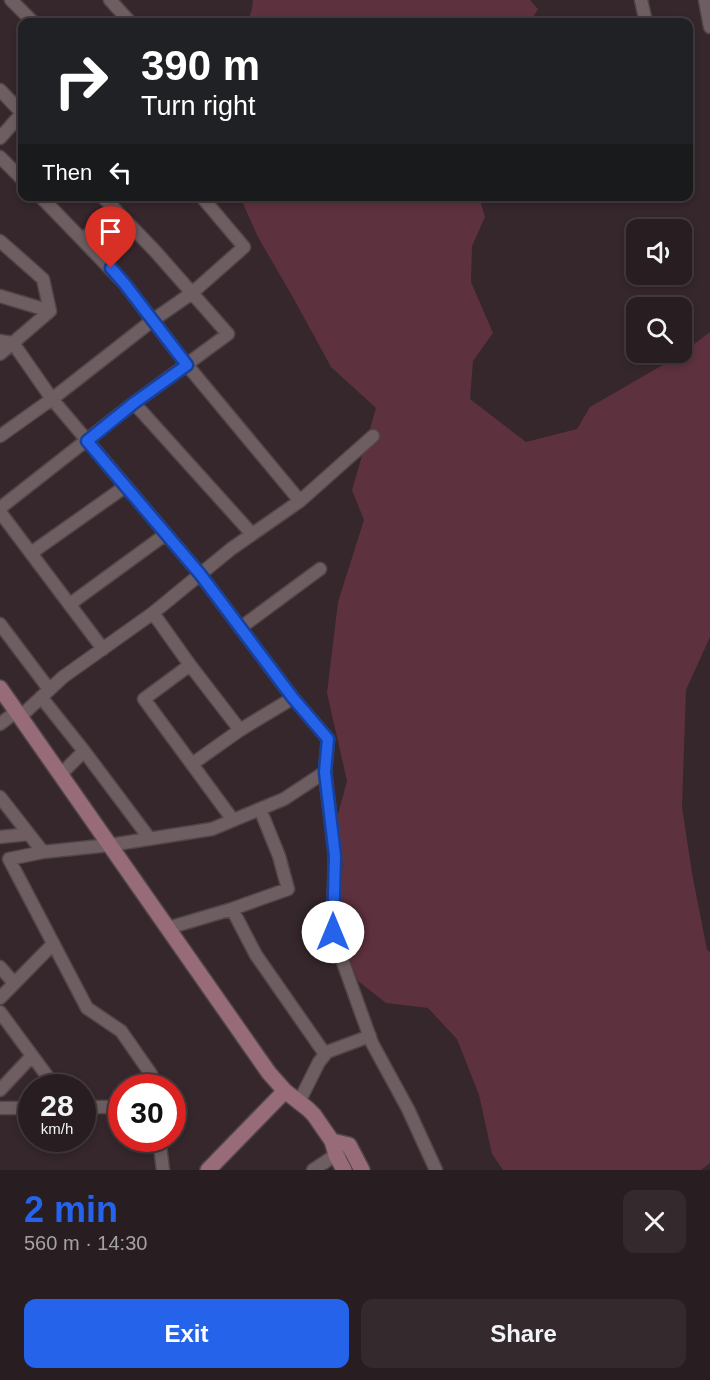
<!DOCTYPE html>
<html lang="en">
<head>
<meta charset="utf-8">
<style>
	:root { --surface:#281d20; --page:#342a2d; --text:#f1f3f6; --muted:#a5a2a5; --line:#443b3e; --accent:#2563eb }
	body { margin:0; font-family:Helvetica,sans-serif; background:var(--page); color:var(--text); height:100vh; display:flex; flex-direction:column; font-size:22px; white-space:nowrap }
	* { box-sizing:border-box; margin:0 }
	p { font-size:20px; color:var(--muted) }
	.icon { flex:none; width:33px; height:33px; fill:none; stroke:currentColor; stroke-width:2; stroke-linecap:round; stroke-linejoin:round }
	.map { position:relative; height:1170px; overflow:hidden }
	.drawer { display:flex; flex-direction:column; background:var(--surface); flex:1 }
	.drawer>* { flex:none }
	.hud { position:absolute; left:18px; top:18px; width:675px; height:183px; border-radius:12px; box-shadow:0 3px 9px #0003,0 0 0 2px var(--line); background:#202124; color:#fff; overflow:hidden }
	.tools { position:absolute; left:626px; top:219px; display:grid; gap:12px }
	.tools a { display:grid; place-items:center; width:66px; height:66px; border-radius:12px; background:var(--surface); box-shadow:0 3px 9px #0003,0 0 0 2px var(--line); font-size:30px }
	.speed { position:absolute; left:18px; top:1074px; display:flex; gap:12px; font-size:30px; font-weight:700; text-align:center }
	.speed>* { display:grid; place-content:center; width:78px; height:78px; border-radius:50%; background:var(--surface); box-shadow:0 3px 9px #0003,0 0 0 2px var(--line); line-height:1 }
	.speed small { font-size:15px; font-weight:400 }
	.speed .limit { border:9px solid #d22; background:#fff; color:#111 }
	.pin { position:absolute; display:grid; place-items:center; width:51px; height:51px; color:#fff; margin:-62px -26px; border-radius:50% 50% 50% 0; rotate:-45deg; box-shadow:0 0 6px #0007 }
	.pin .icon { rotate:45deg }
	.me { position:absolute; width:66px; margin:-33px; rotate:0deg; stroke-linejoin:round; filter:drop-shadow(0 0 4px #0008) }
	.turn { display:flex; align-items:center; gap:21px; height:126px; padding:0 24px; font-size:27px }
	.turn .icon { width:78px; height:78px; stroke-width:2.5 }
	.turn b { display:block; font-size:42px; line-height:51px }
	.then { display:flex; align-items:center; height:57px; padding:0 24px; background:#0003; gap:12px; font-size:22px }
	.round { display:grid; place-items:center; flex:none; width:63px; height:63px; border-radius:12px; background:var(--page) }
	.overview { display:flex; align-items:center; justify-content:space-between; height:102px; padding:0 24px }
	h1 { font-size:36px; font-weight:800; line-height:45px; color:var(--accent) }
	.action { display:flex; gap:12px; margin-top:auto; padding:12px 24px }
	.action a { flex:1; height:69px; border-radius:12px; background:var(--accent); color:#fff; font-size:24px; font-weight:800; line-height:69px; text-align:center }
	.action a+a { background:var(--page); color:var(--text) }
	.map>svg:first-child { display:block }
</style>
</head>
<body>
<div class="map">
<svg width="710" height="1170" viewBox="0 0 710 1170">
	<rect width="100%" height="100%" fill="#35272b"/>
	<!-- green -->
	<path fill="#5e313e" d="M253 0H530L538 9 530 22H248L252 9Z
		M240 197H479L485 217 472 246 471 282 493 333 473 361 470 399 526 442 577 429 590 407 680 355 710 332V637L686 690 682 807 692 873 707 950 710 952V1163L701 1170H503L492 1154 479 1095 457 1039 428 1008 386 1003 358 981 337 927 334 889 343 866 334 829 347 781 327 693 338 602 364 520 352 490 376 408 331 367 295 301 258 237Z"/>
	<g fill="none" stroke-linecap="round" stroke-linejoin="round">
		<defs>
			<path id="street" d="M11 0 33 22
				M110 0 130 22
				M641 0 646 22
				M705 0 710 27
				M0 90 22 113 0 138
				M0 157 22 179
				M40 196 124 283 187 365 300 501
				M83 239 116 211
				M0 241 43 279 50 311 0 354
				M0 296 50 311
				M0 341 13 343 52 399 200 574 293 698 240 730 192 764
				M134 403 252 534
				M0 436 52 399 153 320 192 293 244 247 201 196
				M0 508 134 403 228 334 155 251 102 196
				M0 512 103 649
				M31 553 126 486
				M70 604 166 534
				M153 613 190 665 144 699 233 820
				M0 624 49 689
				M240 628 320 569
				M190 665 240 730
				M41 697 84 751 150 839
				M21 716 63 677 153 613 231 549 300 501 373 436
				M0 724 17 711
				M325 772 335 856 333 920 335 940 372 1043 408 1109 436 1170
				M61 774 84 751
				M0 797 43 852
				M0 837 29 834
				M232 909 256 955 325 1054
				M168 928 232 909 288 889 279 856 260 809
				M0 967 14 983
				M0 998 53 944
				M0 1012 56 1088
				M152 1088 151 1074 121 1031 87 1008 9 859 43 852 110 845 212 829 284 799 325 772 328 739 293 698
				M0 1090 32 1056
				M299 1102 319 1062 327 1052 370 1036
				M82 1107H122
				M0 1108H32
				M159 1138 163 1170
				M313 1170 343 1150"/>
			<path id="secondary" d="M0 688 269 1073 285 1091 308 1109 314 1115 332 1141 336 1155 344 1170
				M332 1141 349 1145 362 1170
				M208 1170 285 1091"/>
		</defs>
		<!-- street casing -->
		<use href="#street" stroke="#514548" stroke-width="15"/>
		<!-- secondary casing -->
		<use href="#secondary" stroke="#514548" stroke-width="18"/>
		<!-- street -->
		<use href="#street" stroke="#6e5e61" stroke-width="12"/>
		<!-- secondary -->
		<use href="#secondary" stroke="#976b77" stroke-width="15"/>
	</g>
	<g fill="none" stroke-linecap="round" stroke-linejoin="round">
		<defs>
			<path id="route" d="M111 268 124 283 187 365 134 403 87 441 200 574 293 698 328 739 325 772 335 856 333 932"/>
		</defs>
		<!-- route casing -->
		<use href="#route" stroke="#184099" stroke-width="15"/>
		<!-- route -->
		<use href="#route" stroke="#2563eb" stroke-width="10"/>
	</g>
</svg>
<div class="tools">
<a><svg class="icon" aria-label="sound" viewBox="0 0 24 24"><path d="M4 9h4l5-4v14l-5-4H4zM17 9q2 3 0 6"/></svg></a>
<a><svg class="icon" aria-label="search" viewBox="0 0 24 24"><circle cx="10" cy="10" r="6"/><path d="M15 15l6 6"/></svg></a>
</div>
<div class="speed"><div>28<small>km/h</small></div><div class="limit">30</div></div>
<div class="pin" style="left:111px;top:268px;background:#d93025"><svg class="icon" aria-label="arrive" viewBox="0 0 24 24"><path d="M6 21V4h12l-3 4 3 4H6"/></svg></div>
<svg class="me" style="left:333px;top:932px" viewBox="-20 -20 40 40"><circle r="19" fill="#fff"/><path d="M0-13L10 11 0 6-10 11z" fill="#2563eb"/></svg>
<div class="hud">
<div class="turn"><svg class="icon" aria-label="right" viewBox="0 0 24 24"><path d="M7 20v-9h11M14 6l5 5-5 5"/></svg><div><b>390 m</b>Turn right</div></div>
<div class="then">Then<svg class="icon" aria-label="left" viewBox="0 0 24 24"><path d="M17 20v-9H6M10 6l-5 5 5 5"/></svg></div>
</div>
</div>
<section class="drawer">
<div class="overview"><div><h1>2 min</h1><p>560 m · 14:30</p></div><a class="round"><svg class="icon" aria-label="close" viewBox="0 0 24 24"><path d="M6 6l12 12M18 6L6 18"/></svg></a></div>
<div class="action"><a>Exit</a><a>Share</a></div>
</section>
</body>
</html>
